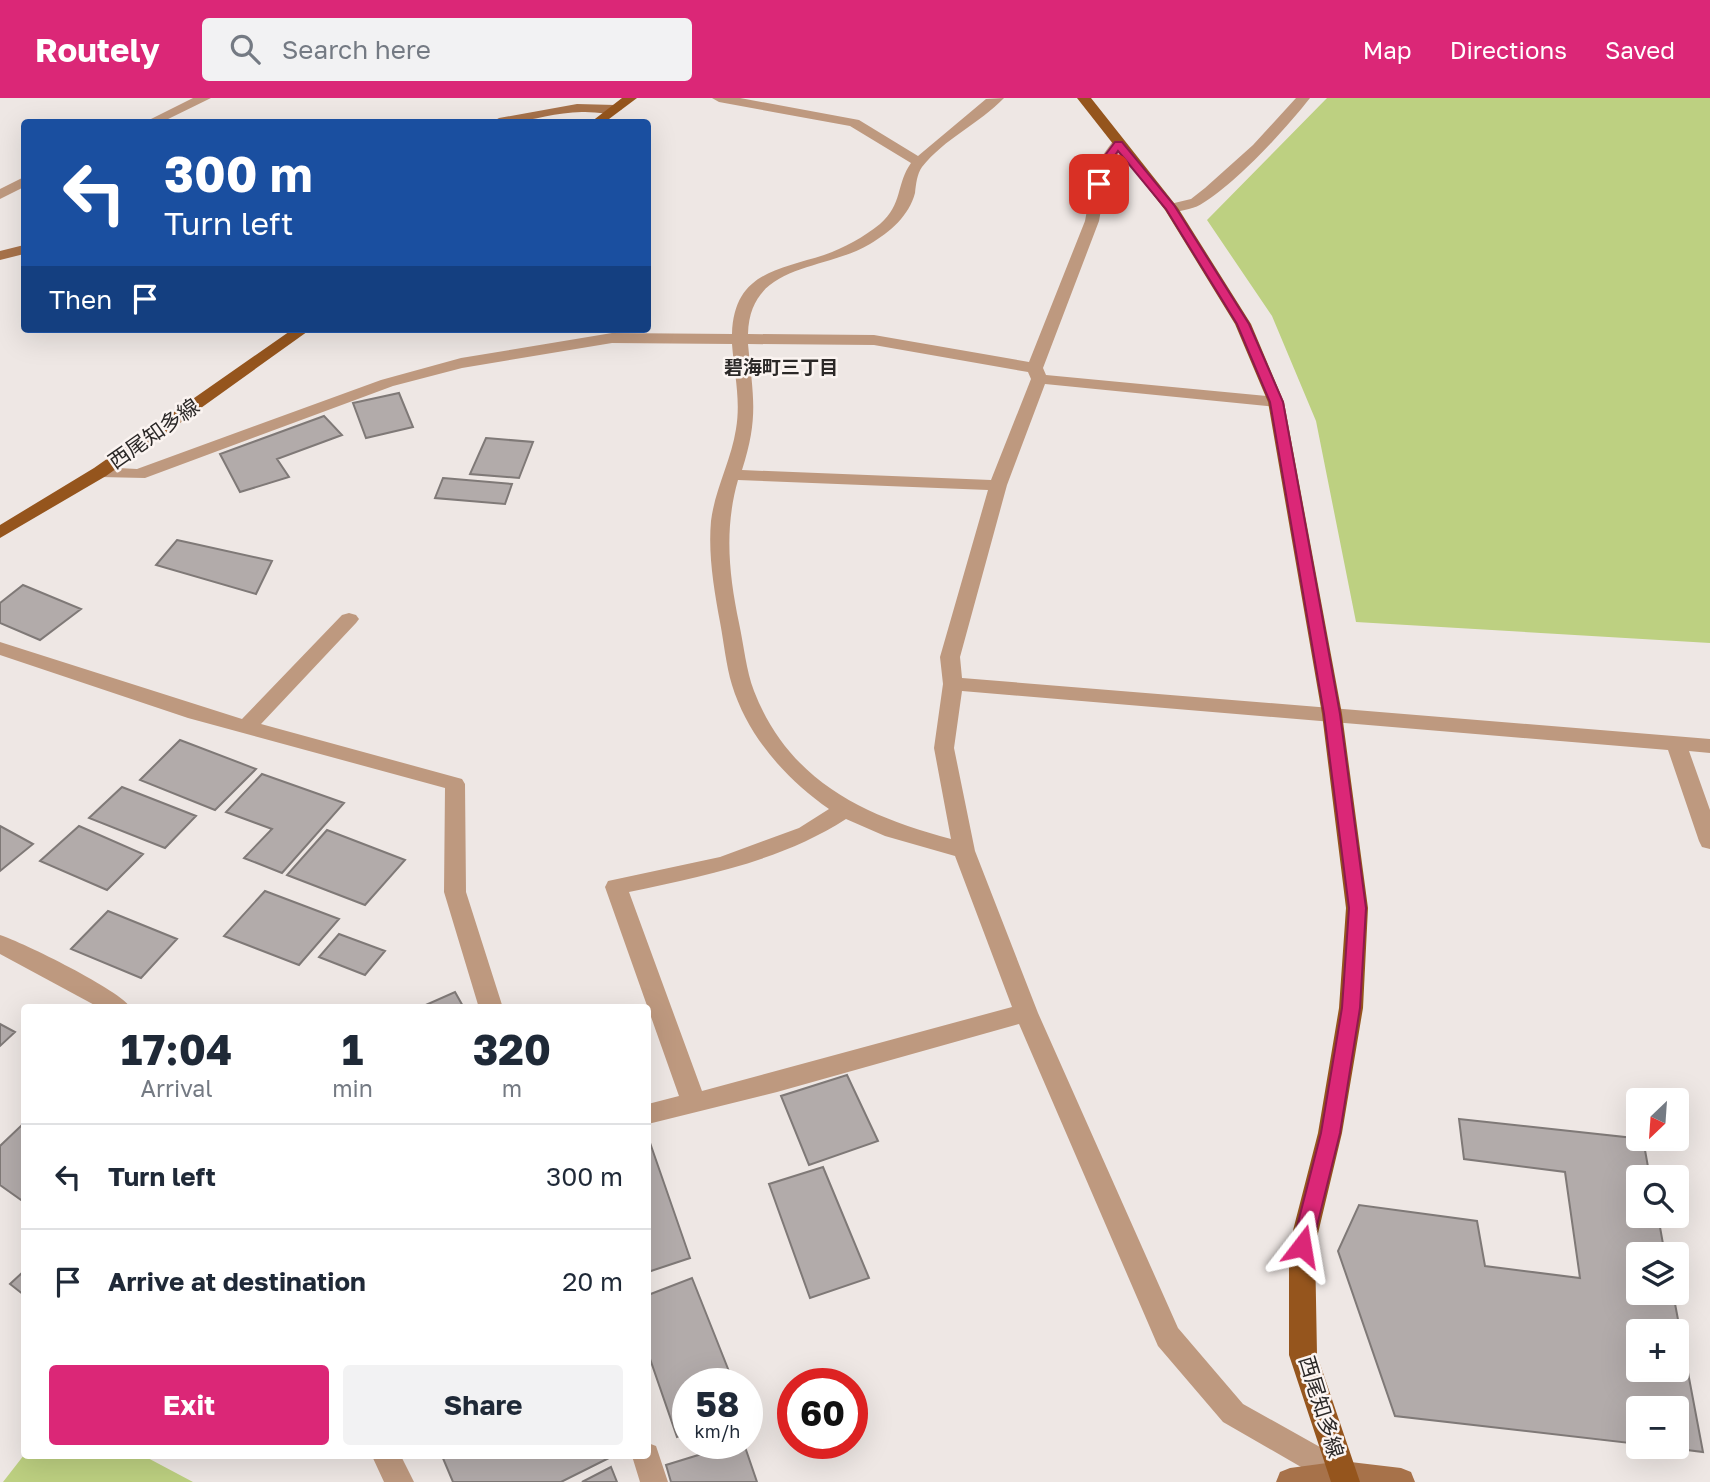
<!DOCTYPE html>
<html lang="en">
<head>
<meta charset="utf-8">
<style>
	:root { --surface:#fff; --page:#f2f2f3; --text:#1f2937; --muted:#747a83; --line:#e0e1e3; --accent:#db2777 }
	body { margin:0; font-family:"Golos Text","Noto Sans JP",sans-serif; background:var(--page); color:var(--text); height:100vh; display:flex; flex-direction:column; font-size:26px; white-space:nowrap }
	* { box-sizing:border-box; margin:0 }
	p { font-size:23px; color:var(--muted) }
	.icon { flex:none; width:38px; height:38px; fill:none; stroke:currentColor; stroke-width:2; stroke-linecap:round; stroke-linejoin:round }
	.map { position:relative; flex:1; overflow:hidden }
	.drawer { position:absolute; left:21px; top:906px; width:630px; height:455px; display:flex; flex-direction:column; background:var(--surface); border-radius:7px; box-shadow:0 7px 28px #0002 }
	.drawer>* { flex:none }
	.banner { position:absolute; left:21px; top:21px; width:630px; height:214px; border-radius:7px; box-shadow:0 7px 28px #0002; background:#1a4fa0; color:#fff; overflow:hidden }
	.needle { width:46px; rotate:205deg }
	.fabs { position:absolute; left:1626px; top:990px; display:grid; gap:14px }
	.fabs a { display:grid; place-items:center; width:63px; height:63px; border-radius:7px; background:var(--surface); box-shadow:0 7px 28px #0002; font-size:35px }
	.speed { position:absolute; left:672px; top:1270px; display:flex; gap:14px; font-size:35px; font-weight:700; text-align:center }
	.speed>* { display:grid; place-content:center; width:91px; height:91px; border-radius:50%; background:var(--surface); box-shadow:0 7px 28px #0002; line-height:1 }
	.speed small { font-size:18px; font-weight:400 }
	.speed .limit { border:10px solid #d22; background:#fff; color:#111 }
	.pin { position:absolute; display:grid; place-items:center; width:60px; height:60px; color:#fff; margin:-30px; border-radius:14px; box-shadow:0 4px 10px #0006 }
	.me { position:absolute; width:77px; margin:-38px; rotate:14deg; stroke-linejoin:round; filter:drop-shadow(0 0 5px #0008) }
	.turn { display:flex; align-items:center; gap:24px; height:147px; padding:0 28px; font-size:32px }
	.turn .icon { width:91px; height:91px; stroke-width:2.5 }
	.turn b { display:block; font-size:49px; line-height:60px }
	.then { display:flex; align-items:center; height:66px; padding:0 28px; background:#0003; gap:14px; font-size:26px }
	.eta { display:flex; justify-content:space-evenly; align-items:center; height:119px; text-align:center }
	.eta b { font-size:42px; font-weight:700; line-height:49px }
	.action { display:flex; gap:14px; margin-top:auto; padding:14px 28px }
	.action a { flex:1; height:80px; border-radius:7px; background:var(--accent); color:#fff; font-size:28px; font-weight:700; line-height:80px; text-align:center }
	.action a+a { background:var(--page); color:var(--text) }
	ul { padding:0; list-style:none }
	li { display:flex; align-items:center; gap:21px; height:105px; padding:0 28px; border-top:2px solid var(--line) }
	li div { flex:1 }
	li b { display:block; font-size:26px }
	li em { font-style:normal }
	header { display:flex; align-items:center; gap:42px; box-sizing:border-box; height:98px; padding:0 35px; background:var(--accent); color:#fff }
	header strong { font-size:33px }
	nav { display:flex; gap:38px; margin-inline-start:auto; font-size:24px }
	.search { width:490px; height:63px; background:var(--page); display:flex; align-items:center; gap:18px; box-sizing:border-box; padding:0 24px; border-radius:7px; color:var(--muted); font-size:26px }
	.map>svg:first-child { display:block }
</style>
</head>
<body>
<header>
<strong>Routely</strong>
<div class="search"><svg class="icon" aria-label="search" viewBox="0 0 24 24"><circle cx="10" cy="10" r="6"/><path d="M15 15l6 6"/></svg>Search here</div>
<nav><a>Map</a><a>Directions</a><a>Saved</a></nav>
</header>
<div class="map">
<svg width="1710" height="1384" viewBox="0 0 1710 1384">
	<rect width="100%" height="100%" fill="#eee7e4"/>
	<!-- green -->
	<path fill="#bdd081" d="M1327 0H1710V545L1356 524 1316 323 1272 218 1207 122Z
		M24 1357 144 1358 193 1384H3Z"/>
	<!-- building -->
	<path fill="#b2abaa" stroke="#7f7977" stroke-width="2" fill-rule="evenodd" d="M399 295 413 329 366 340 353 305Z
		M324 318 342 337 277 361 289 379 240 394 220 356Z
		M486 340 533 344 519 380 470 376Z
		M443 380 512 386 505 406 435 400Z
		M177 442 272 463 256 496 156 467Z
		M23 487 81 511 40 542 0 525V505Z
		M180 642 256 671 215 712 140 682Z
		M262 676 344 705 282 775 244 760 272 731 226 714Z
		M122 689 196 718 165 750 89 720Z
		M0 728 33 746 0 773Z
		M79 728 143 756 107 792 40 763Z
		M327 732 405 762 365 807 287 777Z
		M265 793 339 821 299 867 224 838Z
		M108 813 177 841 141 880 71 851Z
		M339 836 385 853 365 877 319 859Z
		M455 894 464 910H419Z
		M0 926 15 934 0 948Z
		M847 977 878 1043 809 1067 781 998Z
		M1459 1021 1643 1041 1650 1080H1638V1118H1658L1665 1157H1638V1195H1673L1703 1354 1663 1349H1676V1311H1638V1346L1395 1318 1338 1153 1359 1107 1477 1123 1485 1168 1580 1180 1565 1074 1464 1061ZM1638 1234H1676V1272H1638Z
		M24 1025V1104L0 1087V1048Z
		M648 1039 690 1160 648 1174Z
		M823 1069 869 1180 810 1200 769 1086Z
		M24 1173V1197L10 1186Z
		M692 1180 734 1286H688V1335L677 1339 648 1255V1197Z
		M734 1346H744L757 1384H671L666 1367Z
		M442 1358H608L609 1360 561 1384H453Z
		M611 1369 617 1384H582Z"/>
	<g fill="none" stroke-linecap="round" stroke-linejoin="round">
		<!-- street -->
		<path fill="#be997f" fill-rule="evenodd" d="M193 0H211L162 24H145Z
			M712 0H740L859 22 918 58 986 1 1004 0C980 25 944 41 922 69 917 76 916 86 915 95 909 118 890 134 870 146 823 174 750 164 748 236L874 237 1029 264 1085 123 1095 68 1113 43 1118 42 1125 46 1109 68 1099 123 1043 270 1046 277 1276 299 1284 304 1276 309 1045 286 1007 387 960 559 962 580 1710 641V655L1689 653 1710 712V751L1702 749 1699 743 1668 652 962 593 954 650 975 753 1038 915 1178 1230 1243 1306 1352 1367 1356 1377 1353 1384H1327L1223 1324 1158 1248 1019 926 777 994 648 1026V1006L679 998 605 789 608 783 720 759 799 730 829 711C786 681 748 639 732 587 726 567 724 545 720 524 714 491 708 457 711 423 715 391 731 363 736 331 741 302 734 274 732 246L612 245 462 270 393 288 145 380 100 379 91 374 100 369 137 371 381 282 461 260 612 235 732 236C734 175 777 172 824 157 844 150 864 139 880 126 903 106 896 86 911 65L850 28 719 4ZM748 246 874 247 1028 274 1031 281 991 382 742 372C759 319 753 299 748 246ZM738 382 988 392 940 559 943 586 934 650 951 741C864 718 789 683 754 593 746 572 744 548 739 525 729 477 724 431 738 382ZM846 721 885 738 955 758 1012 909 702 993 629 794C704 778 781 763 846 721Z
			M1296 0H1310C1285 32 1237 84 1203 105 1195 111 1176 115 1166 113V107L1191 101 1205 90 1253 47Z
			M24 79V89L0 101V91Z
			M349 515 356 517 359 521 356 525 261 626 462 681 465 686 466 794 503 910H479L444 794 445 690 188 620 0 557V544L242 621 342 517Z
			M0 837C22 844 122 893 131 910H100L0 856Z
			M648 1345 656 1348 668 1384H640L632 1358H648Z
			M372 1358H401L414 1384H384Z"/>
		<!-- secondary -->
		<path fill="#a7724a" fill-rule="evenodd" d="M577 6 615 7 622 11C613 18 596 14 585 14 554 13 524 27 492 24L499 20Z
			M24 147V156L0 162V153Z
			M1342 1363 1401 1370 1411 1374 1415 1384H1276L1280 1374 1290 1370Z"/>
		<!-- primary -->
		<path fill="#95551d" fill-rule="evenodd" d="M622 0H637L605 24H591Z
			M1077 0H1091L1178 110 1251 226 1284 304 1342 616 1368 810 1363 910 1342 1035 1315 1148 1317 1257 1360 1384H1331L1289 1257V1148L1318 1035 1339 910 1346 810 1322 616 1268 304 1235 226 1165 112Z
			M293 231H311L106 378 0 440V427L94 370Z"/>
	</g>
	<!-- route -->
	<path fill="#db2777" stroke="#8e194d" stroke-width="2" d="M1115 44H1122L1174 107 1249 226 1283 304 1340 616 1366 810 1360 910 1340 1035 1312 1148 1309 1154 1302 1157 1295 1154 1292 1148 1321 1035 1342 910 1349 810 1324 616 1270 304 1237 226 1166 111 1118 53 1108 68 1103 89 1094 86 1097 68Z"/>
	<g text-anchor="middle" stroke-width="5" stroke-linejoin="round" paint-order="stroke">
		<!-- far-neighbourhood labels -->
		<g font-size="19" font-weight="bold" fill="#2b2827" stroke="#fbf4f1">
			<text x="781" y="276">碧海町三丁目</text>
		</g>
		<!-- street labels -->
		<g font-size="21" fill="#2b2827" stroke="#fbf4f1">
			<text transform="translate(154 336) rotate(-35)" y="7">西尾知多線</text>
			<text transform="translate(1321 1309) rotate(73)" y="7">西尾知多線</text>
		</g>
	</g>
</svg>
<div class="fabs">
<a><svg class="needle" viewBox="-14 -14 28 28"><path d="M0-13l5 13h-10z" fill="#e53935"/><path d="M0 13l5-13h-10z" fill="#747a83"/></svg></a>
<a><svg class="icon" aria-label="search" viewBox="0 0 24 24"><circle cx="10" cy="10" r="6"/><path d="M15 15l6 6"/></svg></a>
<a><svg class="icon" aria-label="layers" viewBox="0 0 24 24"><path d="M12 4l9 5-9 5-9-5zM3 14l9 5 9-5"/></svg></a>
<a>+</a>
<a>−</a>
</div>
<div class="speed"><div>58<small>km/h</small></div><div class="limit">60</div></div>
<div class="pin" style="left:1099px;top:86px;background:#d93025"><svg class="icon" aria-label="arrive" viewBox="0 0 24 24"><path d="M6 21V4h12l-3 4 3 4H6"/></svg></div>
<svg class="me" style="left:1302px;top:1148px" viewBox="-20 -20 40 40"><path d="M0-17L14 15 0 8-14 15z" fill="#db2777" stroke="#fff" stroke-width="4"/></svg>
<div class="banner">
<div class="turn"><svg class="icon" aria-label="left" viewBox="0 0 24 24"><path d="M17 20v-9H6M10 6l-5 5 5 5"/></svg><div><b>300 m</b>Turn left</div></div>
<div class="then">Then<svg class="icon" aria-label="arrive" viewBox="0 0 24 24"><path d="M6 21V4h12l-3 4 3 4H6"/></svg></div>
</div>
<section class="drawer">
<div class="eta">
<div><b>17:04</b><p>Arrival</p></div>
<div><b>1</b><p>min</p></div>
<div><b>320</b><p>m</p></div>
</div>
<ul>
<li><svg class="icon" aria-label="left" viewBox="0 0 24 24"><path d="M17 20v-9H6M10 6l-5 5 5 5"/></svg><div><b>Turn left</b></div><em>300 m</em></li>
<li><svg class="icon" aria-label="arrive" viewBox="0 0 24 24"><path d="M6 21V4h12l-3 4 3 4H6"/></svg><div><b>Arrive at destination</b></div><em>20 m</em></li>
</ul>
<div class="action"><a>Exit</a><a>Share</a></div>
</section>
</div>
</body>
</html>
